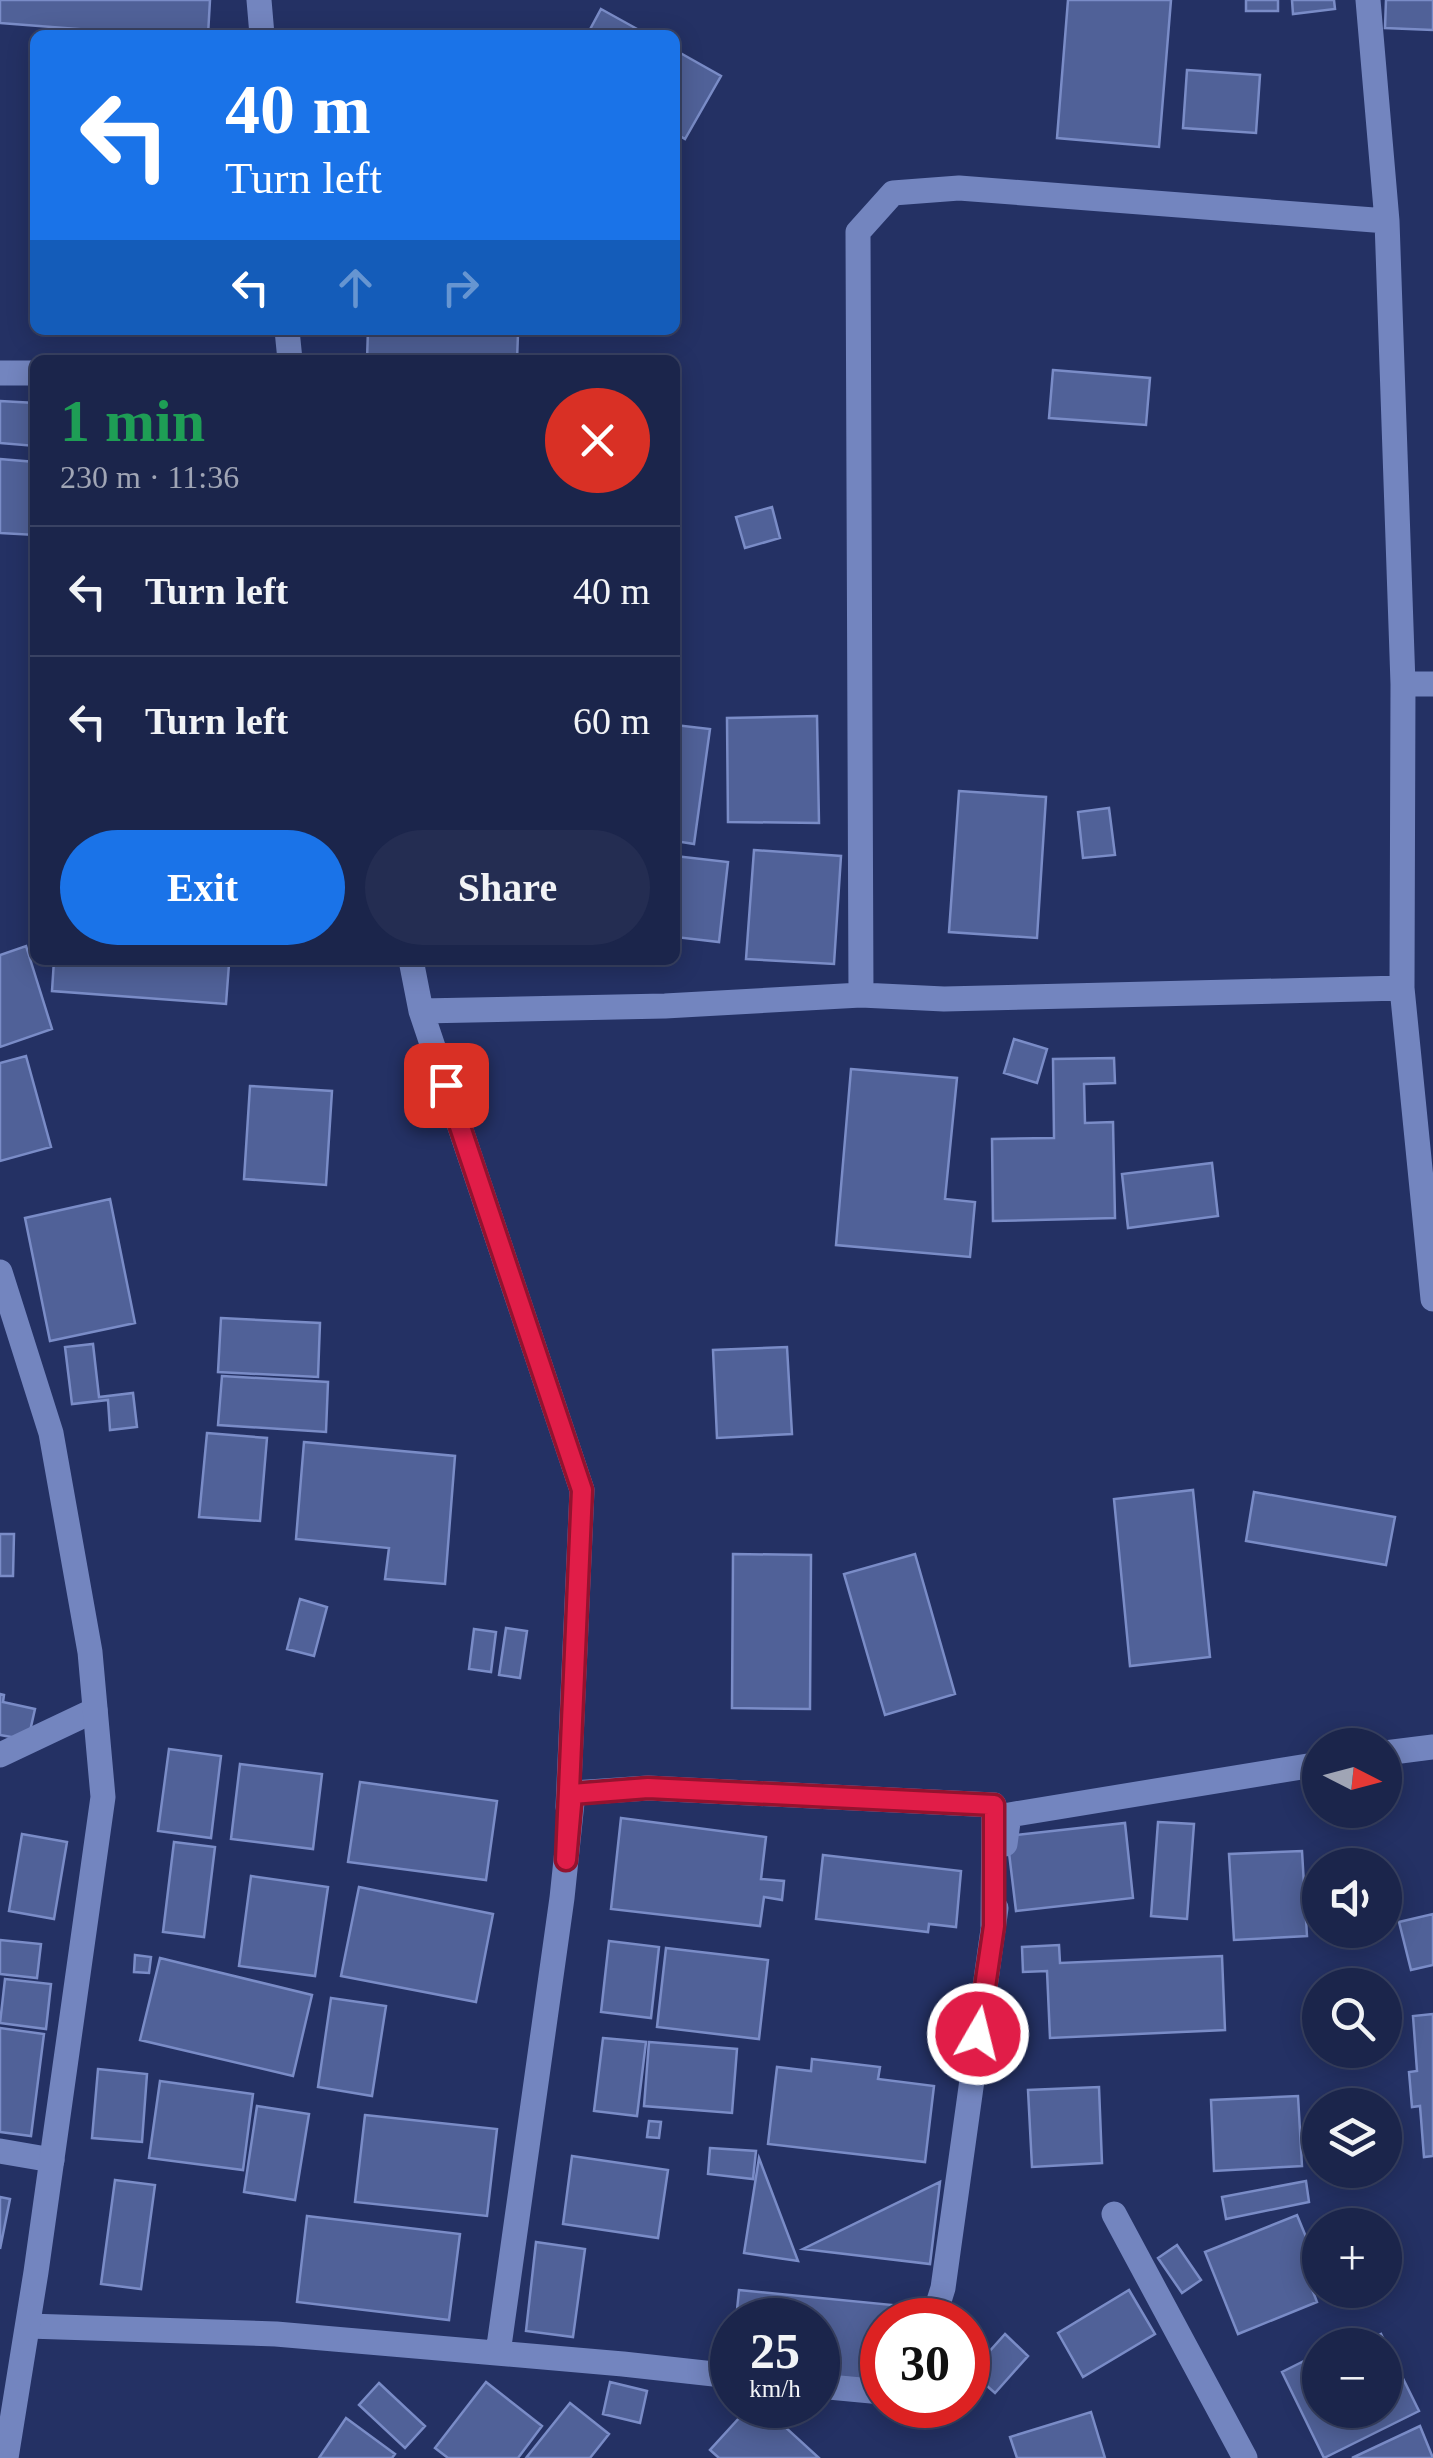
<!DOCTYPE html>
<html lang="en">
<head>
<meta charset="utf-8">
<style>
	:root { --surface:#1b254b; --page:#242d52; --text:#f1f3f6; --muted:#a0a5b5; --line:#394263; --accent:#1a73e8 }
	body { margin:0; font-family:"Times New Roman",serif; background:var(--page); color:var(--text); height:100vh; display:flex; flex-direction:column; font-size:38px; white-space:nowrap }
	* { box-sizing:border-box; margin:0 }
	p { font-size:32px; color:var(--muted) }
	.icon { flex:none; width:55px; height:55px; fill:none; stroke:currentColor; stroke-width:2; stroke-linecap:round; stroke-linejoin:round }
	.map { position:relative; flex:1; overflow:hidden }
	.sheet { position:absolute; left:30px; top:355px; width:650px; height:610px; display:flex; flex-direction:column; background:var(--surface); border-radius:15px; box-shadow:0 5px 25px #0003,0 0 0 2px var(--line) }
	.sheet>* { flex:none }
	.hud { position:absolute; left:30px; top:30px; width:650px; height:305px; border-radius:15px; box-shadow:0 5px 25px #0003,0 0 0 2px var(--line); background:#1a73e8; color:#fff; overflow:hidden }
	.needle { width:65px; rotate:96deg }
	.controls { position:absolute; left:1302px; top:1728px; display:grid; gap:20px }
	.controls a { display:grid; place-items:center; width:100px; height:100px; border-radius:50%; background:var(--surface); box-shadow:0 5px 25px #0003,0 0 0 2px var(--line); font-size:50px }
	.speed { position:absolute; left:710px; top:2298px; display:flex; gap:20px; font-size:50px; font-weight:700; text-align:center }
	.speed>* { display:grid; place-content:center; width:130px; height:130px; border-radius:50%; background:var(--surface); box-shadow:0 5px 25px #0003,0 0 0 2px var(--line); line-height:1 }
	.speed small { font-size:25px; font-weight:400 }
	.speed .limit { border:15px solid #d22; background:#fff; color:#111 }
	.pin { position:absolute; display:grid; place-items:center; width:85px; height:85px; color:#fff; margin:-42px; border-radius:20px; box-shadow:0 5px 15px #0006 }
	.me { position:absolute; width:110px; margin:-55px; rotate:8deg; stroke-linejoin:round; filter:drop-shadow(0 0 8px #0008) }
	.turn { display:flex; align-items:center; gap:35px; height:210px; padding:0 30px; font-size:45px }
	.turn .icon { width:130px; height:130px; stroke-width:2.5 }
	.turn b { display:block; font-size:70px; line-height:85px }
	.lanes { display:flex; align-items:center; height:95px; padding:0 30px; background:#0003; justify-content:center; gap:50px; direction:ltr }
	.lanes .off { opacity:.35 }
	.round { display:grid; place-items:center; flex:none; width:105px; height:105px; border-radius:52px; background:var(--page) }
	.overview { display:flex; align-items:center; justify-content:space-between; height:170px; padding:0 30px }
	h1 { font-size:60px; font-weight:700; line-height:75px; color:#1e9e55 }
	.action { display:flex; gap:20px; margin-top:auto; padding:20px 30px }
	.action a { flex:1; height:115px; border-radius:60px; background:var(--accent); color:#fff; font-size:40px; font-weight:700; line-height:115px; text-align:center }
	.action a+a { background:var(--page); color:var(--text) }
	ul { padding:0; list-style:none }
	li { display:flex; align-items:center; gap:30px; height:130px; padding:0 30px; border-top:2px solid var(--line) }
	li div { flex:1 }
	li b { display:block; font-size:38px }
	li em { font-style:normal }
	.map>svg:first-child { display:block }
</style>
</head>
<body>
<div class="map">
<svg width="1433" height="2458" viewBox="0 0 1433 2458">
	<rect width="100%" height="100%" fill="#243164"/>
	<!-- building -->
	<path fill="#506198" stroke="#7a8cc7" stroke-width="2.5" d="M0 0H210L208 35H155L0 23Z
		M1068 0H1171L1159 147 1057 138Z
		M1246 0H1278V11H1246Z
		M1292 0H1334L1335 9 1293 14Z
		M1386 0H1433V30L1385 28Z
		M601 9 648 35H587Z
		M675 50 721 76 685 139 675 133Z
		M1187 70 1260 75 1256 133 1183 128Z
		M183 330H238V335L183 334Z
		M368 330 518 334 517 360H367Z
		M1053 370 1150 378 1146 425 1049 418Z
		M0 401 35 403V446L0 443Z
		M0 459 35 462V535L0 533Z
		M772 507 780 538 745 548 736 517Z
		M817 716 819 823 728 822 727 718Z
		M675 725 710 729 694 844 675 841Z
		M959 791 1046 797 1037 938 949 932Z
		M1109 808 1115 855 1083 858 1078 812Z
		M754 850 841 856 834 964 746 959Z
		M675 856 728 862 719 942 675 937Z
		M26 946 52 1029 0 1047V955Z
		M54 960H173L229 964 226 1004 52 991Z
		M1014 1039 1047 1049 1037 1083 1004 1073Z
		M26 1056 51 1147 0 1161V1063Z
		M1114 1058 1115 1083 1084 1084 1085 1123 1113 1122 1115 1218 993 1221 992 1139 1054 1138 1053 1059Z
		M851 1069 957 1078 945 1199 975 1202 970 1257 836 1245Z
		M250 1086 332 1091 326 1185 244 1179Z
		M1212 1163 1218 1216 1128 1228 1122 1174Z
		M110 1199 135 1323 50 1341 25 1218Z
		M221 1318 320 1323 318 1377 218 1372Z
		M93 1344 99 1397 133 1393 137 1427 110 1430 108 1400 72 1404 65 1347Z
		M787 1347 792 1434 717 1438 713 1350Z
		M222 1376 328 1382 326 1432 218 1425Z
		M207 1433 267 1438 260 1521 199 1517Z
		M304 1442 455 1456 445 1584 385 1579 389 1548 296 1539Z
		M1193 1490 1210 1657 1130 1666 1114 1499Z
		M1254 1492 1395 1517 1386 1565 1246 1541Z
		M0 1534H14L13 1576H0Z
		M733 1554 811 1555 810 1709 732 1708Z
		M915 1554 955 1694 885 1715 844 1574Z
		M300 1599 327 1607 314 1656 287 1649Z
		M506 1628 527 1631 520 1678 499 1675Z
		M474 1629 496 1632 491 1672 469 1669Z
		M0 1694 4 1695 3 1702 35 1709 28 1740 0 1735Z
		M169 1749 221 1756 211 1838 158 1831Z
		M240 1764 322 1774 313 1849 231 1839Z
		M360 1782 497 1801 486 1880 348 1862Z
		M621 1818 766 1837 761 1879 784 1881 782 1900 764 1897 760 1926 611 1909Z
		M1158 1822 1194 1824 1187 1919 1151 1916Z
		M1125 1823 1133 1898 1016 1911 1007 1836Z
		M22 1834 67 1842 54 1919 9 1911Z
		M174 1842 215 1847 204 1937 163 1932Z
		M1302 1851 1307 1936 1234 1940 1229 1854Z
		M823 1855 961 1871 956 1927 929 1924 928 1932 816 1919Z
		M251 1876 328 1887 315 1976 239 1966Z
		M359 1887 493 1914 476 2002 341 1976Z
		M1433 1914V1965L1411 1970 1399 1922Z
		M0 1940 41 1944 37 1978 0 1974Z
		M609 1941 659 1947 651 2018 601 2012Z
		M1059 1945 1060 1963 1222 1956 1225 2030 1050 2038 1047 1971 1023 1972 1022 1947Z
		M666 1948 768 1960 759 2039 657 2027Z
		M135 1955 151 1957 149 1973 134 1972Z
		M160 1958 312 1995 293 2076 140 2040Z
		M5 1979 51 1984 46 2029 0 2023Z
		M331 1998 386 2006 372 2096 318 2087Z
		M1433 2014V2156L1424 2157 1420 2106 1412 2107 1409 2072 1417 2071 1413 2016Z
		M0 2028 44 2034 31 2136 0 2132Z
		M603 2038 646 2042 637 2116 594 2111Z
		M649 2042 737 2049 732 2113 644 2106Z
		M812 2059 880 2067 878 2079 934 2086 925 2162 768 2144 777 2067 811 2071Z
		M98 2069 147 2074 142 2142 92 2138Z
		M160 2081 253 2094 243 2170 149 2158Z
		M1099 2087 1102 2163 1032 2167 1028 2090Z
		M1298 2096 1302 2166 1214 2171 1211 2100Z
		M257 2106 309 2114 295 2200 244 2192Z
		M365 2115 497 2129 487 2216 355 2202Z
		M649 2121 661 2122 659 2138 647 2137Z
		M710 2148 756 2151 753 2179 708 2174Z
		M572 2156 668 2170 658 2238 563 2224Z
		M759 2158 798 2261 744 2253Z
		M115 2180 155 2185 141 2289 101 2284Z
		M1306 2181 1309 2202 1226 2219 1222 2197Z
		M940 2182 930 2264 803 2249Z
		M0 2197 10 2199 0 2249Z
		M1297 2215 1320 2271 1307 2276 1317 2302 1238 2334 1205 2252Z
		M307 2216 460 2234 449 2320 297 2302Z
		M536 2242 585 2249 573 2337 526 2331Z
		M1177 2245 1201 2280 1182 2293 1158 2258Z
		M739 2290 913 2307 912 2320H882V2352L880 2351 877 2381 818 2375V2320H736Z
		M1129 2290 1155 2334 1083 2377 1058 2333Z
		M1362 2332 1366 2342 1381 2334 1419 2411 1324 2458 1282 2372 1320 2353V2410H1385V2345H1336Z
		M1005 2334 1028 2356 995 2393 971 2372Z
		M486 2382 542 2426 518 2458H448L435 2448Z
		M610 2382 647 2391 640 2423 603 2414Z
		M379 2383 425 2426 405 2448 359 2405Z
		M570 2403 609 2434 590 2458H526Z
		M751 2405H761L819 2458H719L710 2450Z
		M1091 2412 1105 2458H1017L1010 2437Z
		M346 2418 395 2454 392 2458H319Z
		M1420 2426 1433 2458H1352Z"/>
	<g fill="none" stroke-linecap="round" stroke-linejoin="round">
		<!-- minor -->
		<path stroke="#7385bf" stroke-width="25" d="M259 0 262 35
			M1368 0 1387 221 1403 684 1402 988 1433 1299
			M287 330 290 360
			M0 373H35
			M1403 684H1433
			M411 960 421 1011 582 1490 568 1807
			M861 995 858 232 893 193 959 188 1387 221
			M421 1011 665 1006 861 995 944 999 1402 988
			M1385 1753 1433 1747
			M0 1755 95 1710
			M1005 1844 1009 1815 1320 1764
			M0 2151 52 2160
			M1114 2214 1245 2458
			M933 2320 943 2288 996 1908
			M28 2326 276 2334 623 2364 732 2376
			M498 2353 562 1898 573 1793 648 1788 994 1805 993 1926
			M818 2386 882 2392"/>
		<!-- tertiary -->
		<path stroke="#7385bf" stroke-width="25" d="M0 1272 51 1433 90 1652 103 1797 36 2272 6 2458"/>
	</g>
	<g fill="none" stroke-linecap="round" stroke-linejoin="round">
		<defs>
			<path id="route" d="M446 1085 582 1490 566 1860 572 1794 648 1788 994 1805V1926L978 2034"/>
		</defs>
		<!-- route casing -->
		<use href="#route" stroke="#92132f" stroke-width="25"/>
		<!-- route -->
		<use href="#route" stroke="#e11d48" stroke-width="18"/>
	</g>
</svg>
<div class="controls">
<a><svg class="needle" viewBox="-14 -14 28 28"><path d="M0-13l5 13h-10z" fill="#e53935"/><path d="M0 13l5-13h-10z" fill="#a0a5b5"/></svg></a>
<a><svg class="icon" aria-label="sound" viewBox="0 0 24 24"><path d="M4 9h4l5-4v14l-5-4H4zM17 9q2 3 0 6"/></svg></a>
<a><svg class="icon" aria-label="search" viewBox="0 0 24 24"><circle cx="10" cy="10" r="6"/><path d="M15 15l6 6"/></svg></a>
<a><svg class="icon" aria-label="layers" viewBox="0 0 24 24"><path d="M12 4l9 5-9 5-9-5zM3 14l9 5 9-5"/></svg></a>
<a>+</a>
<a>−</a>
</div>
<div class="speed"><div>25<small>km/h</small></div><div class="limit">30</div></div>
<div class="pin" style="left:446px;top:1085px;background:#d93025"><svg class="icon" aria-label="arrive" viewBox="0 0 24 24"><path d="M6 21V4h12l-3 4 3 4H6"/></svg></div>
<svg class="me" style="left:978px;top:2034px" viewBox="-20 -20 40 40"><circle r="17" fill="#e11d48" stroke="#fff" stroke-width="3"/><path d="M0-11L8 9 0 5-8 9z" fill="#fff"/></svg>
<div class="hud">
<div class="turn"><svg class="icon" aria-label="left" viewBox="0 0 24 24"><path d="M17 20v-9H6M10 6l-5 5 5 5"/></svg><div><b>40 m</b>Turn left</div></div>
<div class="lanes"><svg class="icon" aria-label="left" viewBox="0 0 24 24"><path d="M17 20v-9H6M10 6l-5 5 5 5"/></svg><svg class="icon off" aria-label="ahead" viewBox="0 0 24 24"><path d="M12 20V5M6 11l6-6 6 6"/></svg><svg class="icon off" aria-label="right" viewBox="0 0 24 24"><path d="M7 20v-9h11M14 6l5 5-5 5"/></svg></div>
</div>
<section class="sheet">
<div class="overview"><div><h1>1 min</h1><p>230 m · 11:36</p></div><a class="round" style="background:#d93025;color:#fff"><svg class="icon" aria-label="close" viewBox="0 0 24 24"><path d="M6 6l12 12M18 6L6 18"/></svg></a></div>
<ul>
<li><svg class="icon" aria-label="left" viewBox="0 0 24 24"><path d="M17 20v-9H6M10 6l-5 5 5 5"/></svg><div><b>Turn left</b></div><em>40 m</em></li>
<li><svg class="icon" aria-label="left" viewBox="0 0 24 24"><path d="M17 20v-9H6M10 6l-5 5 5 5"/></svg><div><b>Turn left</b></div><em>60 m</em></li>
</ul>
<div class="action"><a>Exit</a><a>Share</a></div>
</section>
</div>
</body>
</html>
